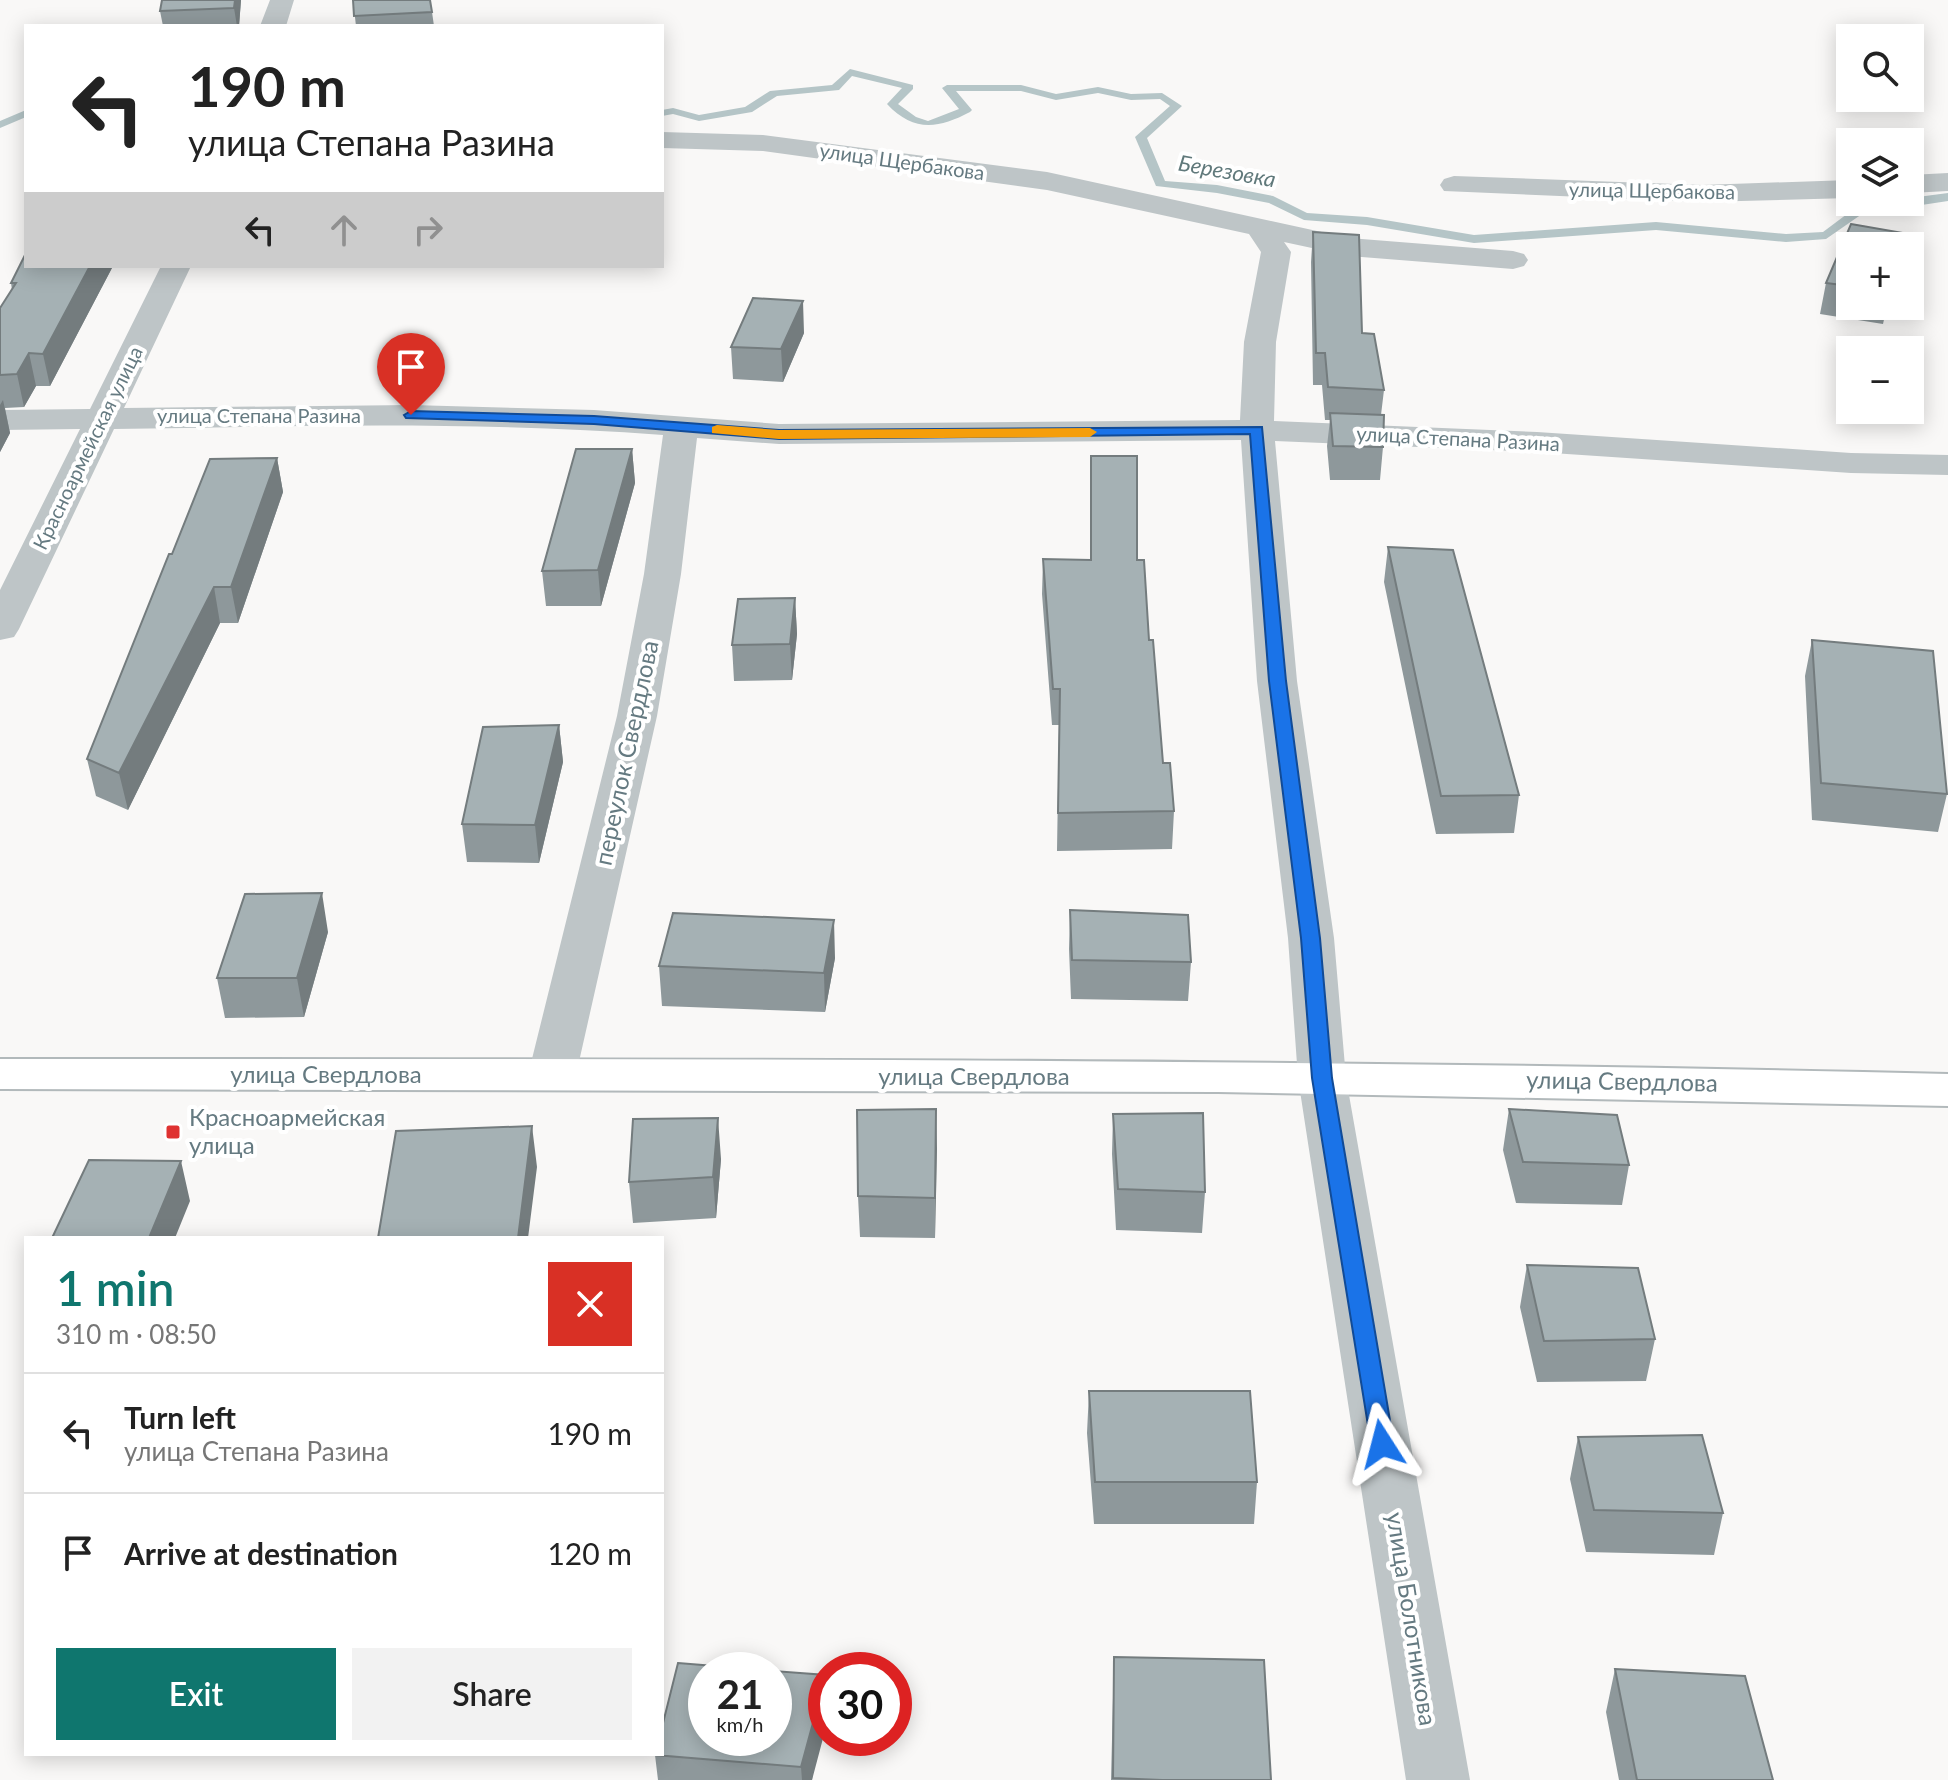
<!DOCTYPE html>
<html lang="en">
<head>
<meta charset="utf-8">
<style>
	:root { --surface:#fff; --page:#f2f2f2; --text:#222; --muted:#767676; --line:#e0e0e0; --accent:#0f766e }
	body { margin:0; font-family:Lato,sans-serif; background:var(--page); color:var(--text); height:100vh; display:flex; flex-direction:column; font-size:30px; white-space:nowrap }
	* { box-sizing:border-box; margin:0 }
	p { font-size:26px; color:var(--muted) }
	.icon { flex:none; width:44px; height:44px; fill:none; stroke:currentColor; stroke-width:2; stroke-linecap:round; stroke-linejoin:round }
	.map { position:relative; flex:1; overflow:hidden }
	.side { position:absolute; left:24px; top:1236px; width:640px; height:520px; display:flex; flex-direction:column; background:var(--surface); border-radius:0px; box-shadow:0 4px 20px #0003 }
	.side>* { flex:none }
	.top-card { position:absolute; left:24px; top:24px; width:640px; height:244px; border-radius:0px; box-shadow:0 4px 20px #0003; background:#fff; color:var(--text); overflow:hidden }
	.tools { position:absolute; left:1836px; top:24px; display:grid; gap:16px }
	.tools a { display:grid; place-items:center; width:88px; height:88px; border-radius:0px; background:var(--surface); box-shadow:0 4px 20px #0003; font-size:40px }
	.speed { position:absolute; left:688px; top:1652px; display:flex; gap:16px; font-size:40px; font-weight:700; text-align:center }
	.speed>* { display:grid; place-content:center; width:104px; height:104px; border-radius:50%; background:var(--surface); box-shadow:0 4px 20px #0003; line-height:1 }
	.speed small { font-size:20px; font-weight:400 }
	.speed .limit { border:12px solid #d22; background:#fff; color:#111 }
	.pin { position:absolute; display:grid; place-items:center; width:68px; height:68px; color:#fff; margin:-82px -34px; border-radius:50% 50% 50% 0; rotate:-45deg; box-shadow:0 0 8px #0007 }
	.pin .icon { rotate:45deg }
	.me { position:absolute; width:88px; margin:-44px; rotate:351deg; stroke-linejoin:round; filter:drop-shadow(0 0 6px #0008) }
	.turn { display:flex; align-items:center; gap:28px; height:168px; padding:0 32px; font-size:36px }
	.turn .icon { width:104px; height:104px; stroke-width:2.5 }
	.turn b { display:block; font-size:56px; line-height:68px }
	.lanes { display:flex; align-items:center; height:76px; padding:0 32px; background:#0003; justify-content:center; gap:40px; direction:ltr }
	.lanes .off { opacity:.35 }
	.round { display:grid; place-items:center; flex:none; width:84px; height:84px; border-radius:0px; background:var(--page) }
	.headline { display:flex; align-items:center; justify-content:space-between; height:136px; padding:0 32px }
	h1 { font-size:48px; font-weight:600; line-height:60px; color:var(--accent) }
	.primary-button { display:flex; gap:16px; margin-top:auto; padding:16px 32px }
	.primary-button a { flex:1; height:92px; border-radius:0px; background:var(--accent); color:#fff; font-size:32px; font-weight:600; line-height:92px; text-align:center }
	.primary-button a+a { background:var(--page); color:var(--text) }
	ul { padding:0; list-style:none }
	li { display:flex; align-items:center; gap:24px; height:120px; padding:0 32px; border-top:2px solid var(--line) }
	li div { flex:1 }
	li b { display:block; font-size:30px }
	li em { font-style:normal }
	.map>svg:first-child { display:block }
</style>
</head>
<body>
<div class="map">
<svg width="1948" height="1780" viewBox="0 0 1948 1780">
	<rect width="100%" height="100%" fill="#f9f8f7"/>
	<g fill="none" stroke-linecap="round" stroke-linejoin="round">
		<!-- stream -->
		<path fill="#b5c5c7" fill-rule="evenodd" d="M850 69 913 85V89L898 104 916 117 928 121 959 109 942 88 947 85H1021L1056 94 1098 87 1131 94 1162 93 1182 106 1147 138 1165 181 1217 185 1273 196 1307 213 1367 217 1474 235 1656 222 1786 234 1823 232 1855 208 1910 202V198L1948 193V201L1862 214 1826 239 1786 242 1656 230 1474 243 1367 225 1304 220 1269 203 1217 193 1156 186 1135 137 1170 106 1160 99 1131 100 1098 93 1056 100 1021 91H956L972 110 970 112C938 129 913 132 887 104L902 88 852 76 839 90 777 96 752 112 699 121 673 114 662 116V110L673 108 699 115 745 107 770 91 832 85Z
			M26 110V117L0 128V121Z"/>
		<defs>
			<path id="major" d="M0 1059C649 1059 1299 1058 1948 1074V1106L1218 1092 0 1089Z"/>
		</defs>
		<!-- major casing -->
		<use href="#major" stroke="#b2b9bb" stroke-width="4"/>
		<!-- minor -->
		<path fill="#bec5c7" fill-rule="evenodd" d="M270 0H294L286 26H260Z
			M662 132 763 135 1047 172 1349 238 1513 251 1524 254 1528 260 1524 266 1513 269 1349 256 1284 242 1291 252 1276 342 1274 421 1537 432 1851 453 1948 455V475L1851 473 1537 452 1275 441 1297 681 1334 938 1346 1078 1470 1780H1406L1298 1078 1288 938 1257 681 1241 440 779 444 697 438 681 574 657 716 576 1075 569 1086 552 1090 535 1086 528 1075 617 716 644 574 663 435C480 421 297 426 114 429L19 629 14 637 0 640V590L80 429 0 430V410L90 409 161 266H191L124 408 411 405 594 410 779 424 1240 420 1244 342 1261 252 1249 234 1047 190 763 151 662 148Z
			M1948 173V191L1910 193V175Z
			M1454 176 1702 185 1850 180V198L1702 202 1444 191 1440 185 1444 179Z"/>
		<!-- major -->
		<use href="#major" fill="#fff" fill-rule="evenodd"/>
	</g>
	<!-- wall -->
	<path fill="#8e989b" d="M162 0H241L239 26H163L160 11Z
		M353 0 432 12 434 26H356Z
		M1313 232 1362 333 1384 390 1381 415 1383 447 1380 480H1330L1327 446 1330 420H1325L1322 385H1313L1311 262Z
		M1850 246V306H1887L1883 324 1820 314 1826 283Z
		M26 266H113L50 386H36L24 407 5 408 10 433 0 452V308L12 290 11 283Z
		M804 333 783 382 733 379 731 347Z
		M632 449 635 483 601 606H546L542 571Z
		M1091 456 1137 560 1149 640 1163 763 1174 811 1172 849 1057 851 1059 725H1052L1042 594 1043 559 1090 560Z
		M277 458 283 492 238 623H220L128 810 96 796 87 759 172 554Z
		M1388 547 1519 795 1514 833 1436 834 1384 582Z
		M795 598 797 634 792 680 734 681 732 645Z
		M1812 640 1947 794 1938 832 1812 820 1805 676Z
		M559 725 563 762 539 863 467 862 462 824Z
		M1070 910 1191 962 1188 1001 1071 999 1069 949Z
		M328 932 304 1017 225 1018 217 978Z
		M835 958 825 1012 662 1006 659 966Z
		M936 1109 935 1238 860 1237 858 1196Z
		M1509 1109 1629 1165 1622 1205 1516 1203 1503 1150Z
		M1113 1114 1205 1192 1202 1233 1116 1230 1112 1154Z
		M721 1159 716 1218 633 1223 629 1182Z
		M1527 1265 1655 1339 1646 1381 1537 1382 1520 1307Z
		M1089 1391 1257 1482 1254 1524H1094L1087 1433Z
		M1578 1437 1723 1513 1714 1555 1586 1552 1570 1479Z
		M1114 1657 1271 1780H1111Z
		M1615 1669 1773 1780H1619L1606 1712Z
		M826 1675 812 1780H658L655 1755Z"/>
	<!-- shaded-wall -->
	<path fill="#747c7e" d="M235 0H241L239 26H237L234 8Z
		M90 266H113L50 386 43 354Z
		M803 301 804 333 783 382 781 349Z
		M29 353 36 386 24 407 17 374Z
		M3 400 10 433 0 452V405Z
		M632 449 635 483 601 606 598 570Z
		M277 458 283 492 238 623 231 587Z
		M214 587 220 623 128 810 119 773Z
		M795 598 797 634 792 680 790 644Z
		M559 725 563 762 539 863 535 825Z
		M322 893 328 932 304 1017 297 978Z
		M834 920 835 958 825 1012 824 973Z
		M936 1109 937 1149 935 1238V1198Z
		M718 1118 721 1159 716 1218 713 1177Z
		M532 1126 537 1167 528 1238H518Z
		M181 1161 190 1201 175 1238H149Z
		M826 1677V1727L812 1780H802L801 1767Z"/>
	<!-- building -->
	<path fill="#a5b1b4" stroke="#747c7e" stroke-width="2" d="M162 0H235L234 8 160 11Z
		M353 0H430L432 12 354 16Z
		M1851 224 1903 233 1900 246H1850V286L1826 283Z
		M1313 232 1359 235 1362 333 1374 334 1384 390 1328 387 1325 353H1316Z
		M26 253V266H90L43 354 29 353 17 374 0 375V308L16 283H11Z
		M753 298 803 301 781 349 731 347Z
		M1330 413 1384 415 1383 447 1333 446Z
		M576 449H632L598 570 542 571Z
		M1091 456H1137V560H1144L1149 640H1153L1163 763H1170L1174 811 1058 813 1060 689H1053L1043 559 1091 560Z
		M277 458 231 587H214L119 773 87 759 169 554H172L210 459Z
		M1388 547 1453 550 1519 795 1441 796Z
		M795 598 790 644 732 645 738 599Z
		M1812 640 1933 651 1947 794 1821 783Z
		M559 725 535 825 462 824 483 727Z
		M322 893 297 978H217L245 894Z
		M1070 910 1188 915 1191 962 1072 960Z
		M673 913 834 920 824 973 659 966Z
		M936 1109 935 1198 858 1196 857 1110Z
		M1509 1109 1617 1115 1629 1165 1523 1162Z
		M1203 1113 1205 1192 1118 1189 1113 1114Z
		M718 1118 713 1177 629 1182 633 1119Z
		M532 1126 518 1238H378L396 1131Z
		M89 1160 181 1161 149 1238H52Z
		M1527 1265 1638 1268 1655 1339 1544 1341Z
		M1089 1391H1250L1257 1482H1095Z
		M1702 1435 1723 1513 1594 1510 1578 1437Z
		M1114 1657 1264 1660 1271 1780H1162L1113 1778Z
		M678 1663 764 1670H706V1738H774V1671L826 1675 801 1767 655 1755V1754H662V1727Z
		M1615 1669 1745 1676 1773 1780H1637Z"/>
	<!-- route -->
	<path fill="#1a73e8" stroke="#114b97" stroke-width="2" d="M411 411 594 416 779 430 1262 427 1286 681 1320 938 1332 1078 1394 1444 1390 1451 1382 1453 1374 1451 1371 1444 1312 1078 1301 938 1269 681 1250 434 779 439 594 424 406 418 404 415Z"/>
	<!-- slow -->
	<path fill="#f59e0b" d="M717 425 779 430 1090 428 1097 432 1090 437 779 439 712 433V427Z"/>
	<!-- markers -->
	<rect fill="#df3231" stroke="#fff" stroke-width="3" x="165" y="1124" width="16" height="16" rx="4"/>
	<g text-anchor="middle" stroke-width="8" stroke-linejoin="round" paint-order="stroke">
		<!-- far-street labels -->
		<g font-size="20" fill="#657a81" stroke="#fff">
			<text transform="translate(902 162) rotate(8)" y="7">улица Щербакова</text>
			<text transform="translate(1652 191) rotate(1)" y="7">улица Щербакова</text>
			<text x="259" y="423">улица Степана Разина</text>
			<text transform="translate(1458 439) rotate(3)" y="7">улица Степана Разина</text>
			<text transform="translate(88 448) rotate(-64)" y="7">Красноармейская улица</text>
		</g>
		<!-- far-water labels -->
		<g font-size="22" font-style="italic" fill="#60797b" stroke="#fff">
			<text transform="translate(1227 171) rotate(10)" y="8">Березовка</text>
		</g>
		<!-- street labels -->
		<g font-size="24" fill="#657a81" stroke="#fff">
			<text transform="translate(627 753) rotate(-78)" y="8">переулок Свердлова</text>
			<text x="326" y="1083">улица Свердлова</text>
			<text x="974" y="1085">улица Свердлова</text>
			<text transform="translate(1622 1082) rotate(1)" y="8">улица Свердлова</text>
			<text transform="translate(1411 1619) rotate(81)" y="8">улица Болотникова</text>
		</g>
		<!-- poi labels -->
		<g font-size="24" fill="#657a81" stroke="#fff" text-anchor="start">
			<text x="189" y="1126">Красноармейская<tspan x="189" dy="28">улица</tspan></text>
		</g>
	</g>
</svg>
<div class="tools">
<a><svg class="icon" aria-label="search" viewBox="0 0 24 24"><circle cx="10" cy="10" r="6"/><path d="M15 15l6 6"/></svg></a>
<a><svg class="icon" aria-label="layers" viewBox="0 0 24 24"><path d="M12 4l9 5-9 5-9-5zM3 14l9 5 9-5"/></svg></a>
<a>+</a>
<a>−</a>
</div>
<div class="speed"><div>21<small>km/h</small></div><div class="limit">30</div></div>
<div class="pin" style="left:411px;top:415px;background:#d93025"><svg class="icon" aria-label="arrive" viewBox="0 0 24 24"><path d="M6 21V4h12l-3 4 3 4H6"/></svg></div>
<svg class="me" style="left:1382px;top:1444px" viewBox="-20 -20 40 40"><path d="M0-17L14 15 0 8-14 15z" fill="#1a73e8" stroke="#fff" stroke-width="4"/></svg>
<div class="top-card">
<div class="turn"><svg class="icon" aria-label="left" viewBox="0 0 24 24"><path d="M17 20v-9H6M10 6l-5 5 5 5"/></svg><div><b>190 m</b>улица Степана Разина</div></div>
<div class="lanes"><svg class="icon" aria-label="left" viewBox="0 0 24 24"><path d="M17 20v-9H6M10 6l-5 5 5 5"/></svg><svg class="icon off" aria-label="ahead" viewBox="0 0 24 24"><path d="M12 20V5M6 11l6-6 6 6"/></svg><svg class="icon off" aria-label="right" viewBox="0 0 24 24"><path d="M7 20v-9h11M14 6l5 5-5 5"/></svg></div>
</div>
<section class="side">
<div class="headline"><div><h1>1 min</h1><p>310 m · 08:50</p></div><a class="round" style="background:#d93025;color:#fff"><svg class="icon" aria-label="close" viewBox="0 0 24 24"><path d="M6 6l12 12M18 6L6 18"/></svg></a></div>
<ul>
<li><svg class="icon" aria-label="left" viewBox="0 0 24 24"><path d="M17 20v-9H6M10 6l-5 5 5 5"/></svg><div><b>Turn left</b><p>улица Степана Разина</p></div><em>190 m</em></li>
<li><svg class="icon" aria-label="arrive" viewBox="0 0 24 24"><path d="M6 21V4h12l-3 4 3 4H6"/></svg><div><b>Arrive at destination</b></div><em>120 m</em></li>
</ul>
<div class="primary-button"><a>Exit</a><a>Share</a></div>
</section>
</div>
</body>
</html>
